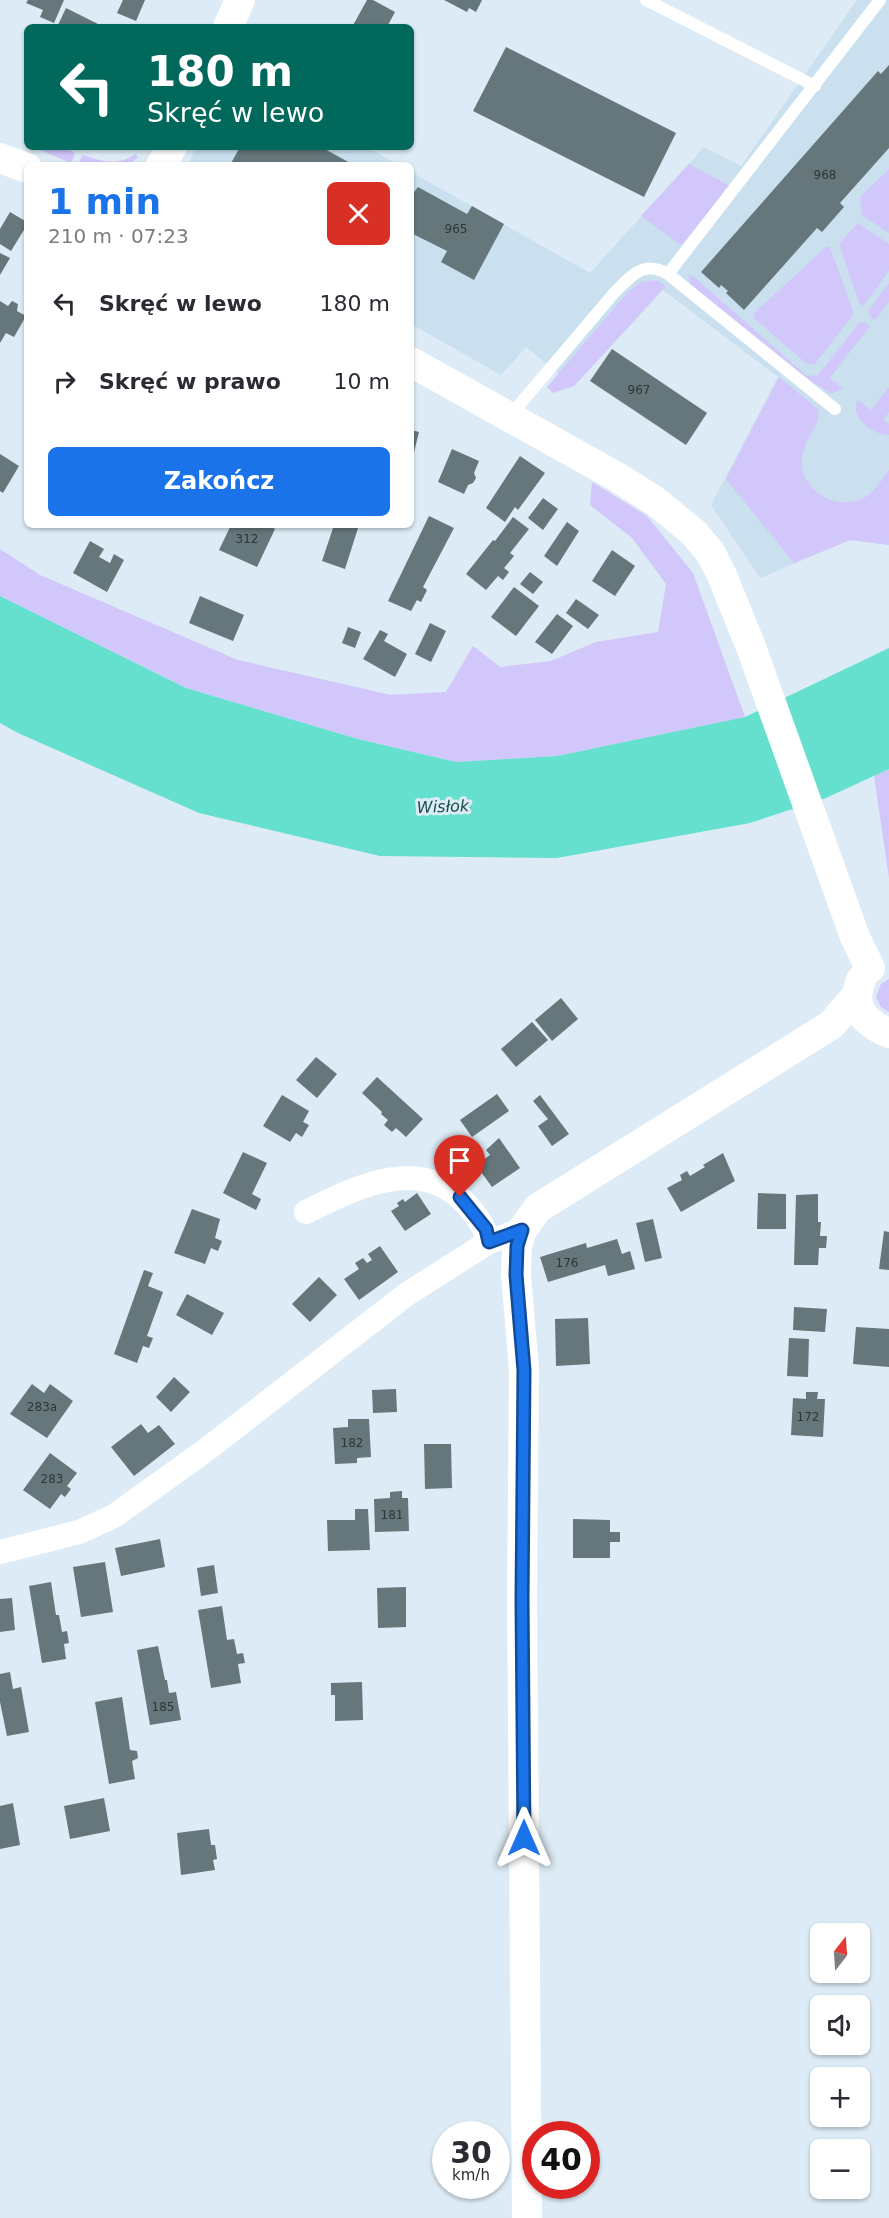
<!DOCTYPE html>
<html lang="pl">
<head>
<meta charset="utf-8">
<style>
	:root { --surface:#fff; --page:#f2f2f3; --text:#2b2b33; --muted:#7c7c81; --accent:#1a73e8 }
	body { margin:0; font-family:"DejaVu Sans",sans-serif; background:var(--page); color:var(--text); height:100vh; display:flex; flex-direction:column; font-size:22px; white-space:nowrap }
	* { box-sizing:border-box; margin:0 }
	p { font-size:20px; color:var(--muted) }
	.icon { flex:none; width:33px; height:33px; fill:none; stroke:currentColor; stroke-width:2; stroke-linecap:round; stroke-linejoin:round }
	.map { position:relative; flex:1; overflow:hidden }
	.sheet { position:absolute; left:24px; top:162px; width:390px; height:366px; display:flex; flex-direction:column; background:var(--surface); border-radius:9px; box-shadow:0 2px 4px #0004 }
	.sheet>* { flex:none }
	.top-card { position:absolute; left:24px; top:24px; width:390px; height:126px; border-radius:9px; box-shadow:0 2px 4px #0004; background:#00695c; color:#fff; overflow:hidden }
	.needle { width:39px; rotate:17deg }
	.fabs { position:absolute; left:810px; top:1923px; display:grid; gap:12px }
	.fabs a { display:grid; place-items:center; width:60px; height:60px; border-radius:9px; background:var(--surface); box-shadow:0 2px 4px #0004; font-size:30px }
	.speed { position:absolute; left:432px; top:2121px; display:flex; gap:12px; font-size:30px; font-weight:700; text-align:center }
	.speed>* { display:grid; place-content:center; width:78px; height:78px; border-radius:50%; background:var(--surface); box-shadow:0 2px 4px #0004; line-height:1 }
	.speed small { font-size:15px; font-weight:400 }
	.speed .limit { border:9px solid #d22; background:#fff; color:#111 }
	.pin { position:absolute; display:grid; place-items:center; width:51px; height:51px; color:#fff; margin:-62px -26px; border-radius:50% 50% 50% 0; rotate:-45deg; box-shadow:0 0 6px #0007 }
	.pin .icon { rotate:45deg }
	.me { position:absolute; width:66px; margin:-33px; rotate:0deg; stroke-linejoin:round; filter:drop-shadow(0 0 4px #0008) }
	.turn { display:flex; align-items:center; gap:21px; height:126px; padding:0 24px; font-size:27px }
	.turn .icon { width:78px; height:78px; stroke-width:2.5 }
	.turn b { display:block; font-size:42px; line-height:51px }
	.round { display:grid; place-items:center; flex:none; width:63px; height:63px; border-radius:9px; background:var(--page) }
	.summary { display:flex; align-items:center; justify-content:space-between; height:102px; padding:0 24px }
	h1 { font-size:36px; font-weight:800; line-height:45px; color:var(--accent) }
	.action { display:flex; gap:12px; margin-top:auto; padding:12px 24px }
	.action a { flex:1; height:69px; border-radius:9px; background:var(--accent); color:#fff; font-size:24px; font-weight:800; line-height:69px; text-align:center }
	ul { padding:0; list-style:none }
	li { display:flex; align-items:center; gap:18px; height:78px; padding:0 24px }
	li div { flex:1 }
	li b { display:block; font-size:22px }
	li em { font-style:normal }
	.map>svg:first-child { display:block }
</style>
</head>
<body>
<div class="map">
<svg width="889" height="2218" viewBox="0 0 889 2218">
	<rect width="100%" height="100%" fill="#dcebf5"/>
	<!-- built -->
	<path fill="#cae0ef" d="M857 0H889V545L850 540 760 578 711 505 778 377 663 290 574 386 526 347 501 375 411 324V172L590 273 704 147 741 166Z
		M196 147H367L399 165H188Z"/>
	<!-- green -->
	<path fill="#d2c7fa" d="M33 147H64L75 153 71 163Z
		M135 154 138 157 129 165 79 164 82 155C102 161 117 167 135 154Z
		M689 164 730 186 681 245 641 216Z
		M889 169V233L862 215 860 197Z
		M858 223 889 244V271L863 306 859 303 839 244Z
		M826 247H830L853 311 852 316 814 365 807 364 754 318V313Z
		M689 275 694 277 807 376 818 375 859 323 864 322 870 326 830 378 843 389 831 393 812 382 690 284Z
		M656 280 666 286 574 386 553 393 547 387 627 293 641 282Z
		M889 283V302L875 320 870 316 868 311Z
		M779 377 818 409C823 428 796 443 803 471 809 496 841 510 864 498 874 492 882 480 889 470V545L850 540 794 563 726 479Z
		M889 387V412L884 419 889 424V435C873 435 849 417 858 400L871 410Z
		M592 482 647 516 693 573 745 717 557 756 456 762 358 739 186 688 0 596V549L40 575 238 660 391 695 446 692 473 646 500 667 551 661 596 642 658 632 666 584 632 538 590 505Z
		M889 769V878L874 776Z
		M889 979V1012L881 1007 876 997 881 984Z"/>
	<!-- water -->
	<path fill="#65e0ce" d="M0 596 186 688 358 739 456 762 557 756 745 717 889 648V769L826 798 750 823 557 858 380 856 199 813 18 733 0 723Z"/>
	<!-- building -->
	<path fill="#65777a" d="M28 0H64L54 23 40 17 43 10 26 3Z
		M123 0H145L136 21 117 13Z
		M367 0H373L395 12 387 27H352Z
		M444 0H482L476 12 469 8 467 12Z
		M66 8 104 27H57Z
		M506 47 676 133 644 197 473 111Z
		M889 65V148L840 203 844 207 822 232 817 228 744 310 726 293 728 291 721 285 719 288 701 272 878 71 881 74Z
		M240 147H321L354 165H230Z
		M418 187 467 214 472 206 504 224 474 280 441 262 447 251 411 233V196Z
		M10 212 27 222V225L11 251 0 244V229Z
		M0 253 10 258 0 275Z
		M0 301 8 306 12 301 18 304 17 311 26 316 14 337 6 333 0 343Z
		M612 349 707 413 686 445 590 381Z
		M411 430 419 432 412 460H411Z
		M452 449 479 461 474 473 476 478 473 483 468 485 464 494 438 482Z
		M0 454 19 466 3 493 0 491Z
		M520 456 545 473 518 510 515 507 505 522 486 508Z
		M543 498 558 509 543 530 528 518Z
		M429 516 454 528 423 587 427 590 421 602 417 600 411 611 388 601Z
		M513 517 529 529 510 553 514 556 504 568 509 572 503 580 498 576 486 590 466 574 493 540 495 541Z
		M567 522 579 531 557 566 544 556Z
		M231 525H267L275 529 257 567 219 550Z
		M334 525H359L345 569 322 561Z
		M90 541 104 549 99 557 110 563 114 554 124 560 107 592 73 573Z
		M612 550 635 566 615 596 592 581Z
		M530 572 543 582 533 594 520 584Z
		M514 587 539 606 516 636 491 617Z
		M200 596 244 615 233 641 189 623Z
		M576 599 599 615 588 629 566 613Z
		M557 614 573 626 552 654 535 642Z
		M430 623 446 631 431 662 415 654Z
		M348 627 361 632 355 648 342 643Z
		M380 630 388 634 384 641 407 654 395 677 363 659Z
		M561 998 578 1019 552 1041 535 1020Z
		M532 1022 548 1040 516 1067 501 1049Z
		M316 1057 337 1074 317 1098 296 1080Z
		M377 1077 423 1119 406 1137 396 1128 392 1132 384 1125 388 1120 381 1114 382 1112 362 1093Z
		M497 1094 509 1111 472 1137 460 1120Z
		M282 1095 309 1111 303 1122 309 1125 302 1137 296 1133 290 1142 263 1126Z
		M540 1095 569 1134 552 1146 538 1126 548 1119 533 1101Z
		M499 1138 520 1168 492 1187 476 1165 490 1155 486 1150Z
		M243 1152 267 1163 252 1194 261 1199 256 1210 223 1193Z
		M723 1153 735 1181 681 1212 667 1188 682 1180 680 1175 687 1171 690 1176 705 1167 703 1165Z
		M417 1193 431 1214 405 1231 391 1211 399 1206 397 1203 403 1199 405 1202Z
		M758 1193 786 1194V1229H757Z
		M818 1194V1222H821L820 1236H827L826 1248H819L818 1265H794L796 1195Z
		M192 1209 220 1219 215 1238 222 1241 218 1251 211 1248 205 1264 174 1253Z
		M653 1219 662 1258 645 1262 636 1223Z
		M884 1231 889 1232V1270L879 1269Z
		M617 1239 622 1254 630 1251 635 1269 608 1276 605 1265 548 1282 540 1257 586 1243 587 1248Z
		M380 1246 398 1272 359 1300 344 1279 359 1269 355 1263 363 1258 367 1263 372 1260 368 1254Z
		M144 1270 153 1273 148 1286 163 1292 147 1336 153 1338 149 1348 143 1346 137 1363 114 1354Z
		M319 1277 337 1295 310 1322 292 1304Z
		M187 1294 224 1313 212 1335 176 1315Z
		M794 1307 827 1309 825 1332 793 1330Z
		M588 1318 590 1364 556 1366 555 1319Z
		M856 1327 889 1329V1367L853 1364Z
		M789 1338 809 1339 808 1377 787 1376Z
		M174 1377 190 1392 171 1412 156 1397Z
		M32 1384 44 1393 50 1384 73 1401 47 1438 10 1414Z
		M396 1389 397 1412 373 1413 372 1390Z
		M806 1392H818L817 1399H825L823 1437 791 1435 793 1398 806 1399Z
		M348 1419H369L371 1457 357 1458V1463L335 1464 333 1428 348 1427Z
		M141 1424 148 1433 159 1425 175 1444 134 1476 111 1447Z
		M424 1444H451L452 1488 425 1489Z
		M50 1453 77 1473 67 1486 71 1489 65 1497 61 1494 50 1509 23 1490Z
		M402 1491V1498H408L409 1531 375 1532 374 1499 390 1498V1492Z
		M355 1509H368L370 1550 328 1551 327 1520H355Z
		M573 1519 610 1520V1532H620V1542H610V1558H573Z
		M160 1539 165 1567 121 1576 115 1548Z
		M105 1562 113 1612 81 1617 73 1567Z
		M214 1565 218 1593 201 1596 197 1568Z
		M51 1582 56 1615H59L62 1632 67 1631 69 1643 64 1644 66 1659 42 1663 29 1586Z
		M406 1587V1627L378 1628 377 1588Z
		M12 1598 15 1630 0 1632V1599Z
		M222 1606 227 1640 234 1639 237 1654 243 1653 245 1663 238 1664 241 1683 211 1688 198 1610Z
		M158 1646 165 1680H167L169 1693 176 1692 181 1720 150 1725 137 1650Z
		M10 1672 13 1689 21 1687 29 1732 7 1736 0 1702V1674Z
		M362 1682 363 1720 335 1721V1695H331V1683Z
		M122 1697 130 1750 137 1751 138 1758 132 1761 135 1779 109 1784 95 1702Z
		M104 1798 110 1831 70 1839 64 1806Z
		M13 1803 20 1845 0 1849V1806Z
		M209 1829 211 1845H215L217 1859 213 1860 215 1870 181 1875 177 1833Z"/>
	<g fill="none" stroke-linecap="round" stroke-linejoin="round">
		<!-- service -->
		<path stroke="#fff" stroke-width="12" d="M646 0 815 86
			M668 274 880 0
			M510 416 614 293C632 275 643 260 668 274L835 409"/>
		<!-- minor -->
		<path stroke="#fff" stroke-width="24" d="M306 1212C357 1187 422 1153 468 1206 478 1217 485 1227 489 1242
			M0 1552 79 1532 114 1516 206 1450 407 1294 489 1242 522 1230"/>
		<!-- tertiary -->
		<path stroke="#fff" stroke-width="30" d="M228 27 240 0
			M0 158 27 168
			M161 165 172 147
			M411 362 617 477 655 501 694 533 710 552 721 573 751 647 855 937 870 968
			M861 980C850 1008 865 1023 889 1033
			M527 2218 522 1600 524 1370 516 1275 517 1246 522 1230 538 1208 831 1025 857 995"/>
	</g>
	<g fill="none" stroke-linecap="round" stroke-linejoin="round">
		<defs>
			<path id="route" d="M460 1197 486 1229 489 1242 522 1230 517 1246 516 1275 524 1370 522 1600 524 1838"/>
		</defs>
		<!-- route casing -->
		<use href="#route" stroke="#114b97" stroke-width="15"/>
		<!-- route -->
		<use href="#route" stroke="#1a73e8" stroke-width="10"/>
	</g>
	<g text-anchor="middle" stroke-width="6" stroke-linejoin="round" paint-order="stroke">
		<!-- number labels -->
		<g font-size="12" fill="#2e363a">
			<text x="825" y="179">968</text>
			<text x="456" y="233">965</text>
			<text x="639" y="394">967</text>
			<text x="247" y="543">312</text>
			<text x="567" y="1267">176</text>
			<text x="42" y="1411">283a</text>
			<text x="808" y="1421">172</text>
			<text x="352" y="1447">182</text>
			<text x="52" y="1483">283</text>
			<text x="392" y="1519">181</text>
			<text x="163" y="1711">185</text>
		</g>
		<!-- water labels -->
		<g font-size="16" font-style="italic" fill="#194e47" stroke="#dcebf5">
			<text transform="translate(443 806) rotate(-2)" y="6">Wisłok</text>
		</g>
	</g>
</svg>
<div class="fabs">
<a><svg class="needle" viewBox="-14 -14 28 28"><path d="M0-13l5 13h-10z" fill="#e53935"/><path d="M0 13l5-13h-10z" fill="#7c7c81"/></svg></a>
<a><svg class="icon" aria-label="sound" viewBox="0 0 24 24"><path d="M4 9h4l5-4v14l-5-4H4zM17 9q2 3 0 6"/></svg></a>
<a>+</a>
<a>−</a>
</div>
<div class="speed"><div>30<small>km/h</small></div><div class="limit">40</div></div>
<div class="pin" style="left:460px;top:1197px;background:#d93025"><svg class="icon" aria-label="arrive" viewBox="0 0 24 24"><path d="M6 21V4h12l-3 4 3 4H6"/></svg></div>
<svg class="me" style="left:524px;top:1838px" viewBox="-20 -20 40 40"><path d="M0-17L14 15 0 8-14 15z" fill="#1a73e8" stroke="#fff" stroke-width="4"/></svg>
<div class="top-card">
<div class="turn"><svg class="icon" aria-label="left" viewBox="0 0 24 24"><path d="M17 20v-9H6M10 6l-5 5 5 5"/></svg><div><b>180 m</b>Skręć w lewo</div></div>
</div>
<section class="sheet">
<div class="summary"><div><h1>1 min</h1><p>210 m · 07:23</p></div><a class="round" style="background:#d93025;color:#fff"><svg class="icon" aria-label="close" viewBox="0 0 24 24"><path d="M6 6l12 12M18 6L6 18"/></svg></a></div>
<ul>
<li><svg class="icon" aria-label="left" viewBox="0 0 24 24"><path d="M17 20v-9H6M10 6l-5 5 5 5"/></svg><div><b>Skręć w lewo</b></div><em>180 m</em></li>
<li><svg class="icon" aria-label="right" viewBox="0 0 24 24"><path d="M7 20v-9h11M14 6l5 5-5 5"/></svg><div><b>Skręć w prawo</b></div><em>10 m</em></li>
</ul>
<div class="action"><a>Zakończ</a></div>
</section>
</div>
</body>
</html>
